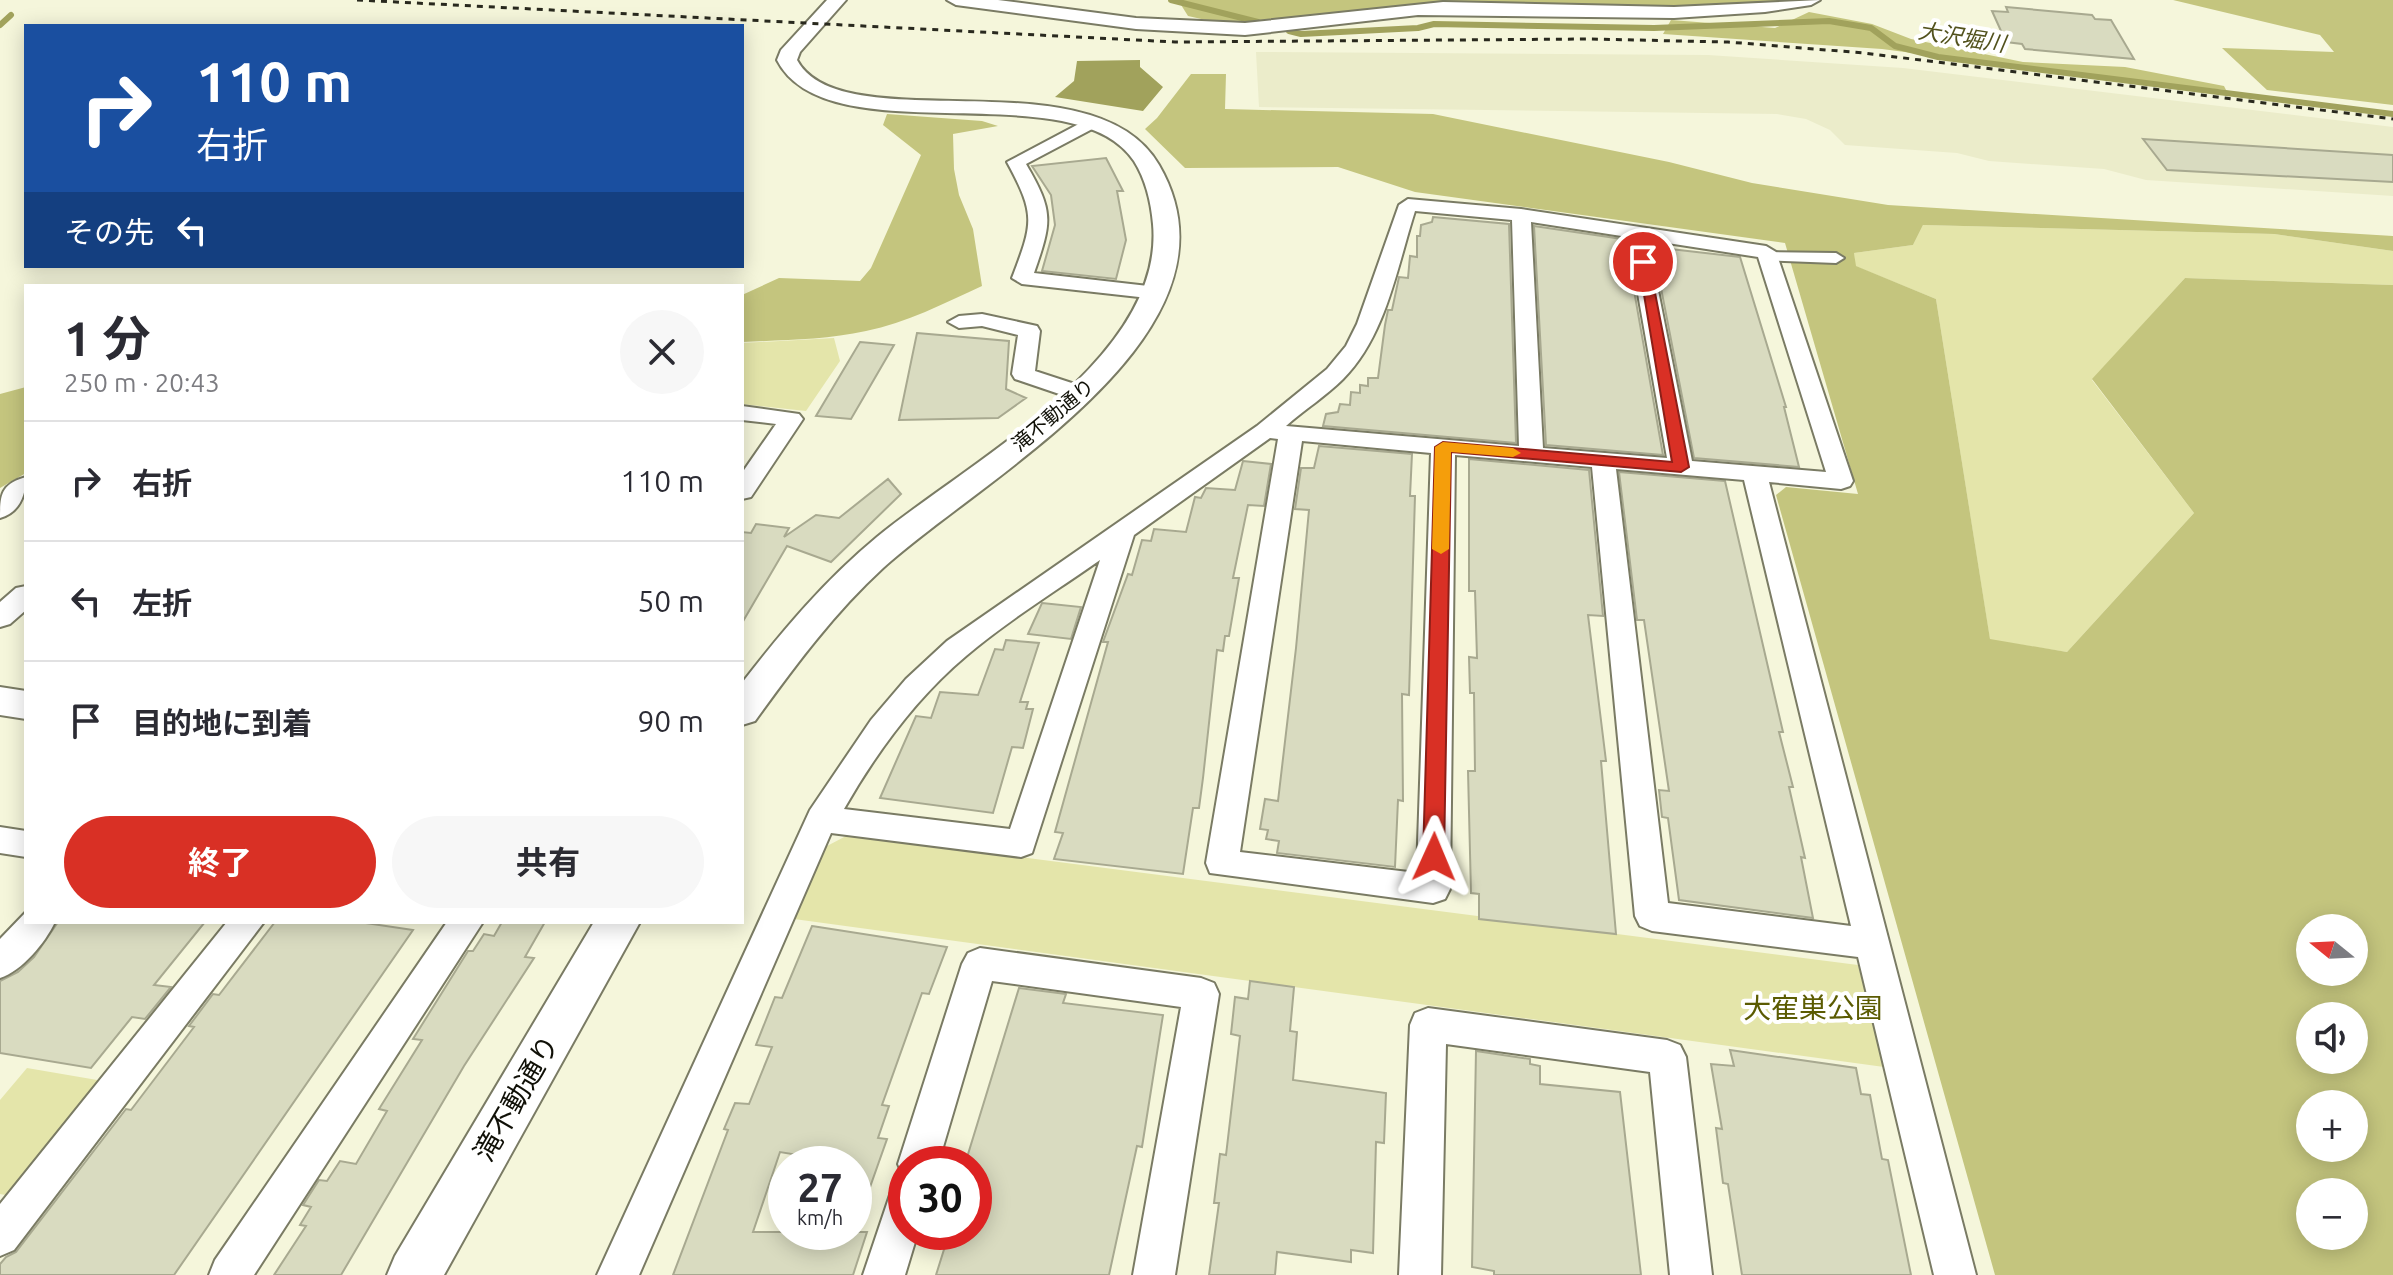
<!DOCTYPE html>
<html lang="ja">
<head>
<meta charset="utf-8">
<style>
	:root { --surface:#fff; --page:#f7f7f7; --text:#2b2b33; --muted:#7c7c81; --line:#e1e1e2; --accent:#d93025 }
	body { margin:0; font-family:Ubuntu,"Noto Sans JP",sans-serif; background:var(--page); color:var(--text); height:100vh; display:flex; flex-direction:column; font-size:30px; white-space:nowrap }
	* { box-sizing:border-box; margin:0 }
	p { font-size:26px; color:var(--muted) }
	.icon { flex:none; width:44px; height:44px; fill:none; stroke:currentColor; stroke-width:2; stroke-linecap:round; stroke-linejoin:round }
	.map { position:relative; flex:1; overflow:hidden }
	.sheet { position:absolute; left:24px; top:284px; width:720px; height:640px; display:flex; flex-direction:column; background:var(--surface); border-radius:0px; box-shadow:0 4px 20px #0003 }
	.sheet>* { flex:none }
	.top-card { position:absolute; left:24px; top:24px; width:720px; height:244px; border-radius:0px; box-shadow:0 4px 20px #0003; background:#1a4fa0; color:#fff; overflow:hidden }
	.needle { width:52px; rotate:288deg }
	.controls { position:absolute; left:2296px; top:914px; display:grid; gap:16px }
	.controls a { display:grid; place-items:center; width:72px; height:72px; border-radius:50%; background:var(--surface); box-shadow:0 4px 20px #0003; font-size:40px }
	.speed { position:absolute; left:768px; top:1146px; display:flex; gap:16px; font-size:40px; font-weight:700; text-align:center }
	.speed>* { display:grid; place-content:center; width:104px; height:104px; border-radius:50%; background:var(--surface); box-shadow:0 4px 20px #0003; line-height:1 }
	.speed small { font-size:20px; font-weight:400 }
	.speed .limit { border:12px solid #d22; background:#fff; color:#111 }
	.pin { position:absolute; display:grid; place-items:center; width:68px; height:68px; color:#fff; margin:-34px; border:4px solid #fff; border-radius:50%; box-shadow:0 2px 8px #0007 }
	.me { position:absolute; width:88px; margin:-44px; rotate:1deg; stroke-linejoin:round; filter:drop-shadow(0 0 6px #0008) }
	.turn { display:flex; align-items:center; gap:28px; height:168px; padding:0 40px; font-size:36px }
	.turn .icon { width:104px; height:104px; stroke-width:2.5 }
	.turn b { display:block; font-size:56px; line-height:68px }
	.then { display:flex; align-items:center; height:76px; padding:0 40px; background:#0003; gap:16px; font-size:30px }
	.round { display:grid; place-items:center; flex:none; width:84px; height:84px; border-radius:42px; background:var(--page) }
	.head { display:flex; align-items:center; justify-content:space-between; height:136px; padding:0 40px }
	h1 { font-size:48px; font-weight:700; line-height:60px }
	.primary-button { display:flex; gap:16px; margin-top:auto; padding:16px 40px }
	.primary-button a { flex:1; height:92px; border-radius:48px; background:var(--accent); color:#fff; font-size:32px; font-weight:700; line-height:92px; text-align:center }
	.primary-button a+a { background:var(--page); color:var(--text) }
	ul { padding:0; list-style:none }
	li { display:flex; align-items:center; gap:24px; height:120px; padding:0 40px; border-top:2px solid var(--line) }
	li div { flex:1 }
	li b { display:block; font-size:30px }
	li em { font-style:normal }
	.map>svg:first-child { display:block }
</style>
</head>
<body>
<div class="map">
<svg width="2393" height="1275" viewBox="0 0 2393 1275">
	<rect width="100%" height="100%" fill="#f5f6db"/>
	<!-- built -->
	<path fill="#ebecca" d="M1256 52 1708 55 1903 68 2393 127V196L2146 180 2104 169 1989 161 1957 153 1845 145 1830 130 1806 119 1777 114 1259 107Z"/>
	<!-- green -->
	<path fill="#e4e5aa" d="M1923 225 2274 234 2393 251V285L2185 278 2092 380 2194 513 2067 652 1990 640 1936 299 1855 266 1854 253 1913 245Z
		M834 338 840 361 806 411 742 404V343Z
		M848 835 1858 965 1884 1067 794 919 827 846Z
		M27 1068 103 1081 11 1196 0 1194V1100Z"/>
	<!-- forest -->
	<path fill="#c4c57e" fill-rule="evenodd" d="M1178 0H1811L1765 9H1485L1246 29 1188 16Z
		M2173 0H2393V105L2267 90 2222 48 2334 52 2320 35Z
		M1809 12 1872 24 1911 39 2023 62 2125 67 2224 86 2226 90 2132 82 1882 49 1663 34 1671 20 1775 28Z
		M1191 74H1226L1225 109 1433 114 1669 162 1752 183 1888 205 2393 236V251L2274 234 1923 225 1913 245 1854 253 1856 266 1936 299 1990 639 2067 652 2194 513 2092 379 2185 278 2393 285V1275H1995L1776 495 1786 487 1858 494 1785 243 1415 192 1338 167 1185 168 1145 129 1157 118ZM2310 928H2354V972H2310ZM2310 1016H2354V1060H2310ZM2310 1104H2354V1148H2310ZM2310 1192H2354V1236H2310Z
		M887 114 982 121 998 126 953 134 954 169 959 195 973 229 982 286C945 303 906 323 866 331 825 340 783 340 742 342V295L779 278 860 281 871 268 921 155 883 125Z
		M26 387V473L0 488V394Z"/>
	<!-- water -->
	<path fill="#a1a25c" d="M1140 60V67L1163 87 1143 111 1055 97 1074 81 1077 61Z"/>
	<g fill="none" stroke-linecap="round" stroke-linejoin="round">
		<!-- stream -->
		<path stroke="#a1a25c" stroke-width="6" d="M1171 0 1258 22
			M0 25 11 15
			M1289 31 1301 34 1418 28 1434 24 1654 28 1829 21 1871 28 1895 46 1938 57 2393 114"/>
	</g>
	<!-- building -->
	<path fill="#d9dbc0" stroke="#a8a990" stroke-width="2" d="M2006 7 2092 15 2095 19 2111 20 2134 59 2025 49 2022 44 2006 42 1992 11 2008 12Z
		M2143 139 2393 155V182L2167 170Z
		M1106 158 1123 191H1117L1126 240 1116 279 1042 271 1055 225 1051 195 1032 166Z
		M1433 217 1509 224 1516 443 1323 426 1326 414 1338 412 1340 404 1350 405 1351 392 1360 393V385L1368 386V378H1378L1385 325 1388 310H1392L1399 277 1408 278 1410 256 1417 257V236H1420L1421 225 1432 222Z
		M1534 226 1622 239 1623 245H1626L1663 455 1546 445Z
		M1653 247 1740 257 1786 407H1784L1799 467 1694 458Z
		M917 333 1009 341 1006 389 1026 398 998 418 899 420Z
		M860 342 894 345 851 419 816 416Z
		M1319 446 1412 454 1410 496H1415L1409 695 1402 694 1403 801 1398 800 1395 867 1277 853 1279 841 1266 839 1268 830 1260 829 1265 799 1278 801 1296 648 1309 510 1295 509 1301 468H1314Z
		M1469 459 1589 470 1603 616 1588 615 1606 761H1601L1616 934 1479 919V894L1471 893 1468 771H1475L1474 693H1470L1469 657 1477 658 1475 591H1469Z
		M1243 461 1271 464 1264 506 1248 505 1233 578H1239L1229 636H1225L1223 651 1217 650 1203 778 1199 808H1193L1183 874 1054 859 1063 833 1055 832 1108 642H1103L1128 574 1132 575 1142 540 1151 541 1154 529 1186 532 1195 497 1201 498 1206 488 1235 490Z
		M1619 472 1725 481 1783 732H1779L1793 787H1789L1805 858 1801 857 1813 918 1679 900 1668 818 1662 817 1659 790 1669 791 1644 620H1637Z
		M888 479 901 494 831 562 787 546 742 623V532L751 533 756 524 789 528 784 537 816 515 839 518Z
		M1042 603 1081 607 1071 639 1028 634Z
		M1006 640 1039 643 1020 702H1028L1026 709H1033L1023 748 1012 747 993 813 880 798 916 716 931 718 940 692 978 695 995 649 1003 650Z
		M58 922H205L154 985 171 987 145 1019 132 1017 91 1068 0 1053V981L18 972 34 957Z
		M275 922H359L413 930 174 1275H0V1264L6 1257 16 1252 126 1109 131 1110 194 1027 189 1026 213 994 219 995Z
		M502 922H545L525 957 534 958 464 1066 341 1275H274L306 1226 300 1225 311 1207 303 1205 319 1180 327 1181 340 1161 356 1164 387 1111 379 1109 422 1040 413 1039 468 951H473L484 934 494 936Z
		M812 926 947 947 929 994 922 993 882 1105 889 1106 878 1138 887 1139 858 1221 854 1220V1164L780 1152 753 1232H867L853 1275H673L728 1130 724 1129 735 1103 749 1104 772 1047 756 1045 775 997 782 998Z
		M1250 981 1294 987 1290 1031 1297 1032 1293 1080 1386 1093 1384 1143 1376 1142 1373 1253 1351 1250V1262L1277 1252 1275 1275H1209L1219 1203H1214L1220 1154 1226 1155 1240 1036 1231 1034 1235 997 1248 999Z
		M1019 988 1066 994 1063 1003 1163 1015 1142 1147 1137 1146 1109 1275H936L947 1240 962 1243 965 1232H974V1164H965Z
		M1730 1050 1856 1068 1861 1094 1870 1095 1882 1159 1888 1160 1911 1275H1742L1728 1184 1723 1183 1716 1128 1722 1129 1711 1064 1734 1066Z
		M1476 1051 1530 1059V1064L1540 1066V1084L1620 1092 1641 1275H1494V1271L1472 1267Z"/>
	<g fill="none" stroke-linecap="round" stroke-linejoin="round">
		<defs>
			<path id="pedestrian" d="M1767 252 1836 253 1844 258 1836 263 1762 260 1759 257Z"/>
			<path id="minor" d="M1090 118 1096 119 1098 123 1096 127 1026 164C1054 212 1052 221 1034 273L1157 287 1164 289 1167 293 1164 297 1157 299 1022 284 1012 278C1033 223 1036 215 1007 162Z
				M1408 199 1521 209 1766 246 1776 252 1853 481 1850 486 1841 489 1769 482 1976 1275H1934L1858 957 1652 931 1640 926 1635 916 1592 467 1455 455 1450 889 1445 899 1433 903 1210 873 1206 863 1278 439 1270 438 1134 535 1032 853 1021 857 831 833 639 1275H597L810 810 871 720 906 679 947 641 1257 426 1327 369 1346 346 1357 324 1399 205ZM1415 211 1512 220 1519 446 1286 426C1304 410 1326 396 1343 379 1386 336 1397 267 1415 211ZM1531 222 1628 237 1667 458 1543 448ZM1648 240 1758 257 1826 472 1692 461ZM1302 441 1431 453 1417 873 1240 852ZM1616 469 1744 480 1851 926 1668 903ZM1100 560 1010 829 844 809C876 753 916 698 966 656 1007 621 1056 591 1100 560Z
				M982 314 1037 326 1040 331 1035 371 1090 389 1093 394 1090 399H1074L1015 379 1012 374 1018 335 982 326 959 328 948 322 959 316Z
				M742 406 799 414 803 419 751 497 742 499V473L776 424 742 420Z
				M26 477C26 495 19 513 0 518 0 495 1 484 26 477Z
				M26 586V610L10 624 0 627V602L16 588Z
				M0 827 26 831V857L0 853Z
				M26 912V922H55C45 943 22 971 0 978V939Z
				M227 922H264L14 1250 0 1256V1204Z
				M447 922H483L254 1275H209L215 1260Z
				M980 948 1201 978 1214 983 1219 994 1175 1275H1133L1181 1007 992 981 938 1164H906L904 1178 898 1164 962 964 968 953Z
				M1428 1008 1667 1040 1680 1045 1686 1057 1712 1275H1670L1650 1072 1446 1044 1441 1275H1399L1410 1025 1415 1013Z
				M906 1183V1232H918L905 1275H863L892 1189Z"/>
			<path id="tertiary" d="M827 0H846L800 52 797 60C842 143 1094 52 1159 165 1256 332 983 477 883 568 834 613 794 667 755 721L742 725V683C783 630 825 580 877 537 968 462 1165 359 1153 224 1151 202 1146 180 1134 161 1074 70 827 158 777 60L781 50Z
				M947 0H998L1136 18 1245 23 1443 2 1674 7 1820 0 1811 5 1765 12 1674 18 1418 15 1245 35 1136 29 956 5Z
				M0 687 26 691V719L0 715Z
				M594 922H640L444 1275H387L395 1256Z"/>
		</defs>
		<!-- pedestrian casing -->
		<use href="#pedestrian" stroke="#7a7b64" stroke-width="4"/>
		<!-- minor casing -->
		<use href="#minor" stroke="#7a7b64" stroke-width="4"/>
		<!-- tertiary casing -->
		<use href="#tertiary" stroke="#7a7b64" stroke-width="4"/>
		<!-- pedestrian -->
		<use href="#pedestrian" fill="#fff" fill-rule="evenodd"/>
		<!-- minor -->
		<use href="#minor" fill="#fff" fill-rule="evenodd"/>
		<!-- tertiary -->
		<use href="#tertiary" fill="#fff" fill-rule="evenodd"/>
		<!-- rail -->
		<path stroke="#29291e" stroke-width="3" stroke-dasharray="6 6" stroke-linecap="butt" d="M357 0 1175 42 1588 39 1728 42 1864 53 2393 119"/>
	</g>
	<!-- route -->
	<path fill="#d93025" stroke="#8d1f18" stroke-width="2" d="M1638 259 1649 262 1689 467 1681 472 1451 452 1444 857 1441 863 1434 866 1426 863 1423 857 1435 447 1443 442 1672 462Z"/>
	<!-- slow -->
	<path fill="#f59e0b" d="M1443 442 1513 448 1521 453 1513 457 1451 452 1449 549 1441 554 1432 549 1435 447Z"/>
	<g text-anchor="middle" stroke-width="8" stroke-linejoin="round" paint-order="stroke">
		<!-- far-street labels -->
		<g font-size="20" fill="#101007" stroke="#fff">
			<text transform="translate(1053 415) rotate(-40)" y="7">滝不動通り</text>
		</g>
		<!-- far-water labels -->
		<g font-size="22" font-style="italic" fill="#52521d" stroke="#fff">
			<text transform="translate(1962 37) rotate(9)" y="8">大沢堀川</text>
		</g>
		<!-- near-park labels -->
		<g font-size="28" fill="#5b5b02" stroke="#fff">
			<text x="1813" y="1018">大寉巣公園</text>
		</g>
		<!-- near-street labels -->
		<g font-size="28" fill="#101007" stroke="#fff">
			<text transform="translate(516 1098) rotate(-60)" y="10">滝不動通り</text>
		</g>
	</g>
</svg>
<div class="controls">
<a><svg class="needle" viewBox="-14 -14 28 28"><path d="M0-13l5 13h-10z" fill="#e53935"/><path d="M0 13l5-13h-10z" fill="#7c7c81"/></svg></a>
<a><svg class="icon" aria-label="sound" viewBox="0 0 24 24"><path d="M4 9h4l5-4v14l-5-4H4zM17 9q2 3 0 6"/></svg></a>
<a>+</a>
<a>−</a>
</div>
<div class="speed"><div>27<small>km/h</small></div><div class="limit">30</div></div>
<div class="pin" style="left:1643px;top:262px;background:#d93025"><svg class="icon" aria-label="arrive" viewBox="0 0 24 24"><path d="M6 21V4h12l-3 4 3 4H6"/></svg></div>
<svg class="me" style="left:1434px;top:857px" viewBox="-20 -20 40 40"><path d="M0-17L14 15 0 8-14 15z" fill="#d93025" stroke="#fff" stroke-width="4"/></svg>
<div class="top-card">
<div class="turn"><svg class="icon" aria-label="right" viewBox="0 0 24 24"><path d="M7 20v-9h11M14 6l5 5-5 5"/></svg><div><b>110 m</b>右折</div></div>
<div class="then">その先<svg class="icon" aria-label="left" viewBox="0 0 24 24"><path d="M17 20v-9H6M10 6l-5 5 5 5"/></svg></div>
</div>
<section class="sheet">
<div class="head"><div><h1>1 分</h1><p>250 m · 20:43</p></div><a class="round"><svg class="icon" aria-label="close" viewBox="0 0 24 24"><path d="M6 6l12 12M18 6L6 18"/></svg></a></div>
<ul>
<li><svg class="icon" aria-label="right" viewBox="0 0 24 24"><path d="M7 20v-9h11M14 6l5 5-5 5"/></svg><div><b>右折</b></div><em>110 m</em></li>
<li><svg class="icon" aria-label="left" viewBox="0 0 24 24"><path d="M17 20v-9H6M10 6l-5 5 5 5"/></svg><div><b>左折</b></div><em>50 m</em></li>
<li><svg class="icon" aria-label="arrive" viewBox="0 0 24 24"><path d="M6 21V4h12l-3 4 3 4H6"/></svg><div><b>目的地に到着</b></div><em>90 m</em></li>
</ul>
<div class="primary-button"><a>終了</a><a>共有</a></div>
</section>
</div>
</body>
</html>
